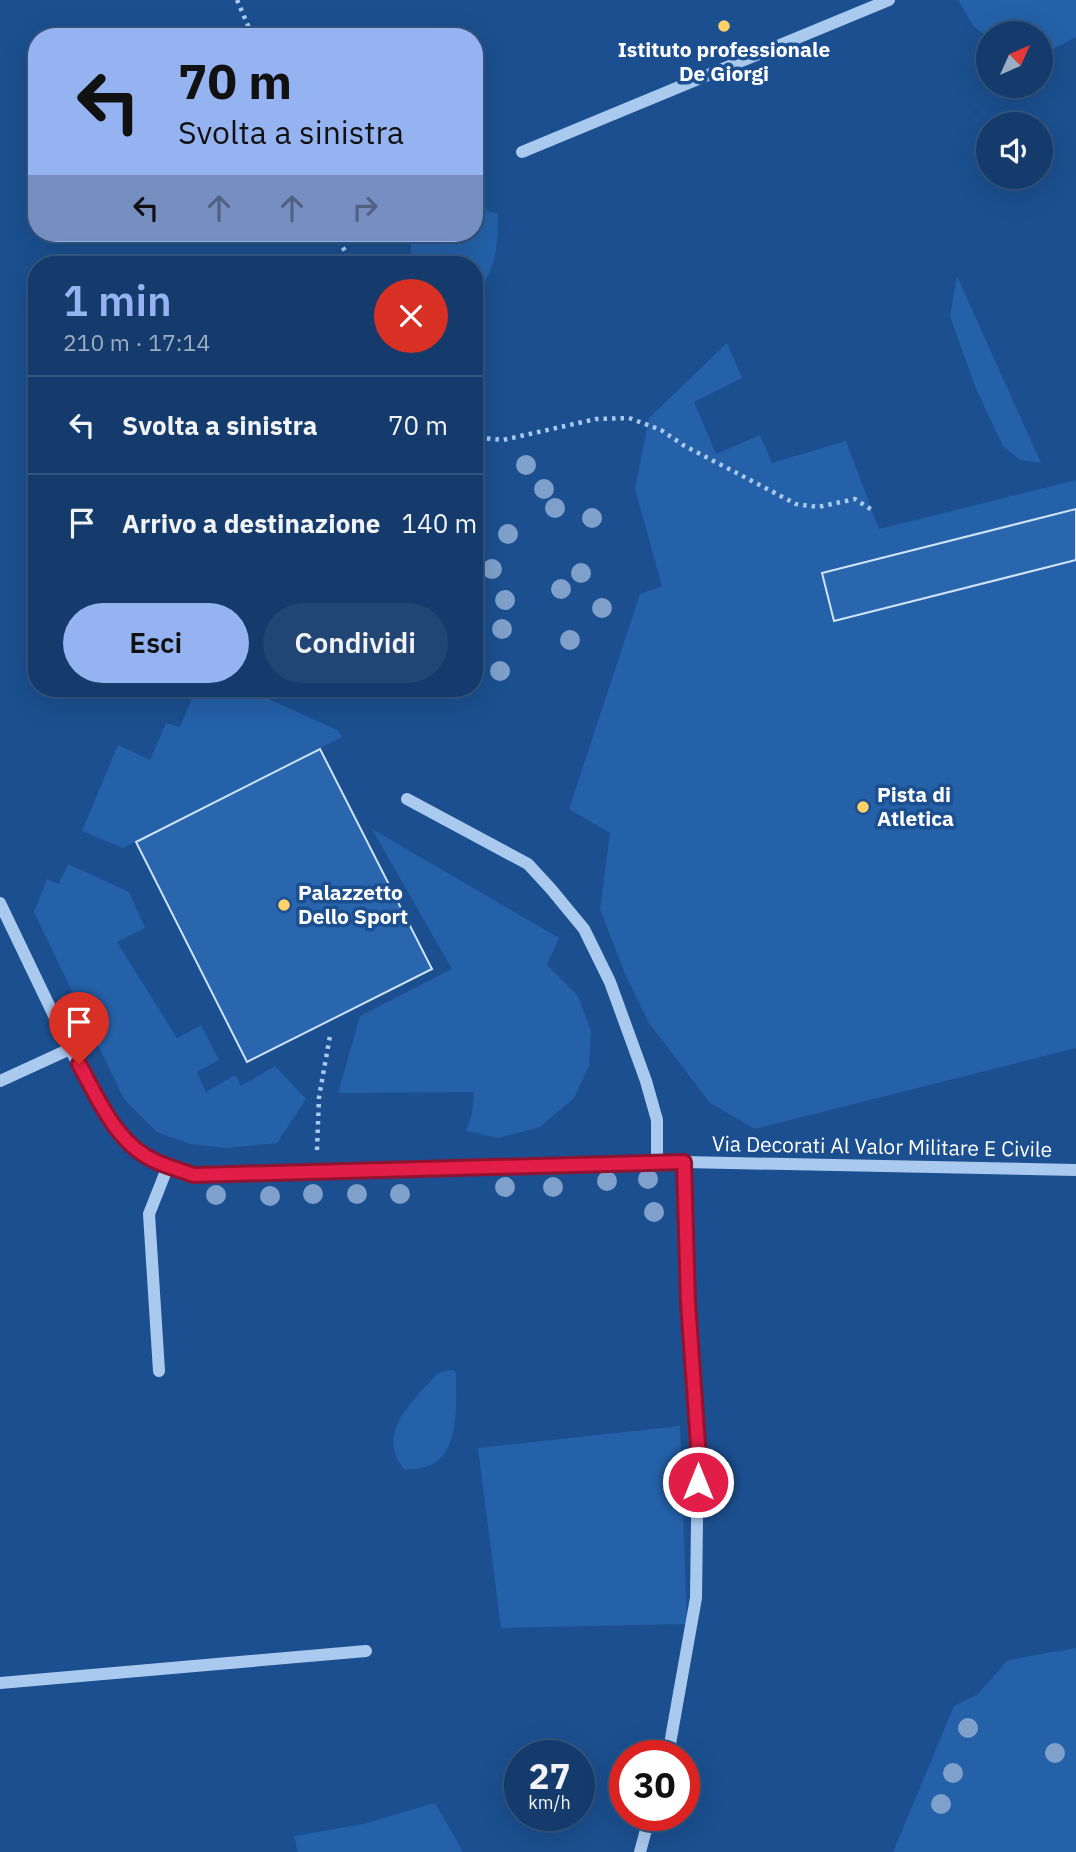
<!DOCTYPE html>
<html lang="it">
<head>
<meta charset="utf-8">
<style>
	:root { --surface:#143b6b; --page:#214673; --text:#f1f3f6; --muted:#9dadc1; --line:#33557e; --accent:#95b2f1 }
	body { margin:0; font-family:"IBM Plex Sans",sans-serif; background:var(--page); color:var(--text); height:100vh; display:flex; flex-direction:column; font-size:26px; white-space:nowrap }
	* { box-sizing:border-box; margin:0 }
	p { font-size:23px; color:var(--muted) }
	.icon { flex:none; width:38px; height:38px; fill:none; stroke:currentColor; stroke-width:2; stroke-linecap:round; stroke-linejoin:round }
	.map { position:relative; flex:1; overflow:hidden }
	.panel { position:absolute; left:28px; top:256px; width:455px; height:441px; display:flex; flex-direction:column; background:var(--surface); border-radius:28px; box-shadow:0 7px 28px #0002,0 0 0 2px var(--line) }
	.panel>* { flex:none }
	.top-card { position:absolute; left:28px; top:28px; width:455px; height:214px; border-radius:28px; box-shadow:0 7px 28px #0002,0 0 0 2px var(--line); background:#95b2f1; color:#111; overflow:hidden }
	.needle { width:46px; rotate:45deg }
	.tools { position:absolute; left:976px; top:21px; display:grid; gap:14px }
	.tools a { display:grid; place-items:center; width:77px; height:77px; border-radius:50%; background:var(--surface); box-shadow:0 7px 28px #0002,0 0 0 2px var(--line); font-size:35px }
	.speed { position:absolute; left:504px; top:1740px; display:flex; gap:14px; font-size:35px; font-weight:700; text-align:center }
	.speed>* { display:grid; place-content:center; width:91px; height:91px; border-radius:50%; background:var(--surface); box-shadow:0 7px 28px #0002,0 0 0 2px var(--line); line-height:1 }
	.speed small { font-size:18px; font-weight:400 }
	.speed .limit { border:10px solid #d22; background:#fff; color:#111 }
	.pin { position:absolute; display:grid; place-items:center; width:60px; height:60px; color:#fff; margin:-72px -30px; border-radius:50% 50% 50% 0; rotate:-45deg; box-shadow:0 0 7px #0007 }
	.pin .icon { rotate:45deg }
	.me { position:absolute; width:77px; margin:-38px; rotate:0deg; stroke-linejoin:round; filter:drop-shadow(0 0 5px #0008) }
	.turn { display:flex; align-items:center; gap:24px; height:147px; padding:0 35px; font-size:32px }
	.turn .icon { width:91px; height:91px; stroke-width:2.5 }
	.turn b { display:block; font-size:49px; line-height:60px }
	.lanes { display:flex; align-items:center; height:66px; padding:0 35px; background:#0003; justify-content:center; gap:35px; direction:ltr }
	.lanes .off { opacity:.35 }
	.round { display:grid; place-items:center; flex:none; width:74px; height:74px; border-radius:37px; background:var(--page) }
	.head { display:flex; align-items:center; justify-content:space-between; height:119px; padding:0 35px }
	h1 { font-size:42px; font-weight:600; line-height:52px; color:var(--accent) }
	.cta { display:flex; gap:14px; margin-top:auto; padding:14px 35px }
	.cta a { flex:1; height:80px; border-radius:42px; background:var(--accent); color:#111; font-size:28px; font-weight:600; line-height:80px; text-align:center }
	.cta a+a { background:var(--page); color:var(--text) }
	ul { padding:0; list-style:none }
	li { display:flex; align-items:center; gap:21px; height:98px; padding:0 35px; border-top:2px solid var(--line) }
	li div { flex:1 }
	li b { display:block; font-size:26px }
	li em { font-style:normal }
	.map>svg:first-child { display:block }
</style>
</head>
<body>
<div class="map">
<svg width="1076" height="1852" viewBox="0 0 1076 1852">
	<rect width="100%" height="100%" fill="#1b4f8f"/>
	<!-- green -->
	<path fill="#2461a8" d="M958 0H1076V37L1048 52H1041V33H989V37L974 27Z
		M474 196 488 211 498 214C498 241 497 275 474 293V264H410L412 233H474Z
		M957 276 1041 463 1020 460 1003 446 976 389 950 316Z
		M727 343 742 378 694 402 716 454 760 435 772 463 846 441 879 529 1076 480V1048L755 1129 710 1103 649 1023 625 974 600 909 610 833 569 809 640 594 662 586 635 489 649 418Z
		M196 688H244L337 730 342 737 123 848 82 831 118 745 150 760 166 723 180 727Z
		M372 829 559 938 547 965 578 996 591 1031 589 1066 574 1098 540 1127 498 1138 466 1131 472 1114 474 1092 338 1093 360 1016 452 969Z
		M68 864 129 892 145 928 117 942 177 1038 201 1025 219 1060 197 1072 206 1092 235 1075 241 1086 275 1066 306 1099 277 1143 227 1148 190 1144 157 1132 124 1099 34 912 47 879 59 884Z
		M453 1370 456 1373C456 1413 462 1473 404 1469 374 1434 414 1400 437 1374L444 1371Z
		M680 1426 687 1624 501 1628 478 1448Z
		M1076 1648V1852H893L954 1706 978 1694 1008 1660Z
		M435 1803 463 1852H298L294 1836 363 1824Z"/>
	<!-- building -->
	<path fill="#2a66ad" stroke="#cfe3fa" stroke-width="2" d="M1076 509V560L834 621 822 573Z
		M320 749 432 969 247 1062 136 842Z"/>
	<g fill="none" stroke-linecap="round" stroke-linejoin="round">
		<!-- path -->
		<path stroke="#a9c9ee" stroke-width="4.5" stroke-dasharray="3.5 5" stroke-linecap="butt" d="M237 0 253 37
			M334 233 353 264
			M474 429 482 438 503 440 596 419 629 418 661 430 683 445 796 504 818 507 855 499 872 510
			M317 1150 319 1097 330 1036"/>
		<!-- minor -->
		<path stroke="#a9c9ee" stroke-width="12" d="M522 152 889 0
			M407 799 528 864 551 889 584 929 610 982 646 1081 657 1120V1163
			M0 903 70 1049 111 1123 130 1145 155 1162 194 1175 684 1162 1076 1170
			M0 1081 70 1049
			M159 1371 149 1214 168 1166
			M0 1683 366 1651
			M668 1755 696 1598 698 1445 689 1302 684 1162
			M640 1852 650 1815"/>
	</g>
	<!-- trees -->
	<g fill="#7ea0ca">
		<circle cx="526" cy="465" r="10"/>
		<circle cx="544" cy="489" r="10"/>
		<circle cx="555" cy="508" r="10"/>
		<circle cx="592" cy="518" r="10"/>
		<circle cx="508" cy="534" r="10"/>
		<circle cx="492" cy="569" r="10"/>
		<circle cx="581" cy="573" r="10"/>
		<circle cx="561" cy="589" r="10"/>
		<circle cx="505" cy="600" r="10"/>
		<circle cx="602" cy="608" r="10"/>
		<circle cx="502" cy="629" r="10"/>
		<circle cx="570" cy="640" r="10"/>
		<circle cx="500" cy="671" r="10"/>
		<circle cx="648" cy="1179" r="10"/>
		<circle cx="607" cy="1181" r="10"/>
		<circle cx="505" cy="1187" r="10"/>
		<circle cx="553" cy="1187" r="10"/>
		<circle cx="313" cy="1194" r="10"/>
		<circle cx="357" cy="1194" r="10"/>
		<circle cx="400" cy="1194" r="10"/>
		<circle cx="216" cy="1195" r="10"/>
		<circle cx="270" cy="1196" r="10"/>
		<circle cx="654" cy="1212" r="10"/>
		<circle cx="968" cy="1728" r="10"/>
		<circle cx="1055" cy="1753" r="10"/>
		<circle cx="953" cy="1773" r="10"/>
		<circle cx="941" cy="1804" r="10"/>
	</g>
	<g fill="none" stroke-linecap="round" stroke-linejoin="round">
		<defs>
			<path id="route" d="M79 1064C99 1100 116 1144 157 1162 169 1167 182 1171 194 1175L684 1162 688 1302 698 1445V1482"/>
		</defs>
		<!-- route casing -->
		<use href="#route" stroke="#92132f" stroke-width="18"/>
		<!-- route -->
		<use href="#route" stroke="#e11d48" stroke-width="12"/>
	</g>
	<!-- markers -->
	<g fill="#ffd166" stroke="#1b4f8f" stroke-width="2.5">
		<circle cx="724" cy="26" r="7"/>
		<circle cx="863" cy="807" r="7"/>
		<circle cx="284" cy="905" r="7"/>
	</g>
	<g text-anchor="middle" stroke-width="7" stroke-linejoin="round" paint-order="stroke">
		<!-- poi labels -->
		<g font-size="21" font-weight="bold" fill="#fff" stroke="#1b4f8f" text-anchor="start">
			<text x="724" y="57" text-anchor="middle">Istituto professionale<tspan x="724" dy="24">De Giorgi</tspan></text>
			<text x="877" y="802">Pista di<tspan x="877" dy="24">Atletica</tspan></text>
			<text x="298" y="900">Palazzetto<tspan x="298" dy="24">Dello Sport</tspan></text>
		</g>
		<!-- street labels -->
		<g font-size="21" fill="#fff" stroke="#1b4f8f">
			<text transform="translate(882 1147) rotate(1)" y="7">Via Decorati Al Valor Militare E Civile</text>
		</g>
	</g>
</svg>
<div class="tools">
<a><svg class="needle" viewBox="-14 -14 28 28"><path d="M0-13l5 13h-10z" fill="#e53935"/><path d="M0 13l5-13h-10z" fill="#9dadc1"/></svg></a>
<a><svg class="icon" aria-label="sound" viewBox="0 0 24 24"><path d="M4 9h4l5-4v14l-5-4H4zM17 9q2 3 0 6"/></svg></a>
</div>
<div class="speed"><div>27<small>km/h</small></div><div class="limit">30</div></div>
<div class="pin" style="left:79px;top:1064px;background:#d93025"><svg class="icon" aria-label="arrive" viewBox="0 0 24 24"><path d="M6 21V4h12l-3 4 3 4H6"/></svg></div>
<svg class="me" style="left:698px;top:1482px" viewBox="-20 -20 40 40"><circle r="17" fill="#e11d48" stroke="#fff" stroke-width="3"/><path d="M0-11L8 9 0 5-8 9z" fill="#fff"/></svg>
<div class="top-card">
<div class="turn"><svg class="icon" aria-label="left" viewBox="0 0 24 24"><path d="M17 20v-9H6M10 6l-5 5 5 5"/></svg><div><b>70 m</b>Svolta a sinistra</div></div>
<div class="lanes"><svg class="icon" aria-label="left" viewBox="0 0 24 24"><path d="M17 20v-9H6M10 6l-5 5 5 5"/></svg><svg class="icon off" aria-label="ahead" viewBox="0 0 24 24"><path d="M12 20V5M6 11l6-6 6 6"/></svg><svg class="icon off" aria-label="ahead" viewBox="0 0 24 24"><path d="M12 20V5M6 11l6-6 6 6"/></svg><svg class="icon off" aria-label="right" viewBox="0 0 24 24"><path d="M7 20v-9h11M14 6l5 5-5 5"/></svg></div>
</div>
<section class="panel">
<div class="head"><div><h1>1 min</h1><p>210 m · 17:14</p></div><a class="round" style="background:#d93025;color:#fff"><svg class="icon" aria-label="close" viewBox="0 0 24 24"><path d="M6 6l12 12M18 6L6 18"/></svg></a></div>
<ul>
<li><svg class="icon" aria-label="left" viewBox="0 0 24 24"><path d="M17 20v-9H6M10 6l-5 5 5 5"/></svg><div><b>Svolta a sinistra</b></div><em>70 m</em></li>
<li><svg class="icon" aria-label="arrive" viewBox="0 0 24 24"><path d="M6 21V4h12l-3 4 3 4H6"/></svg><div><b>Arrivo a destinazione</b></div><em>140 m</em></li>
</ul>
<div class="cta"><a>Esci</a><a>Condividi</a></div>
</section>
</div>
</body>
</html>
